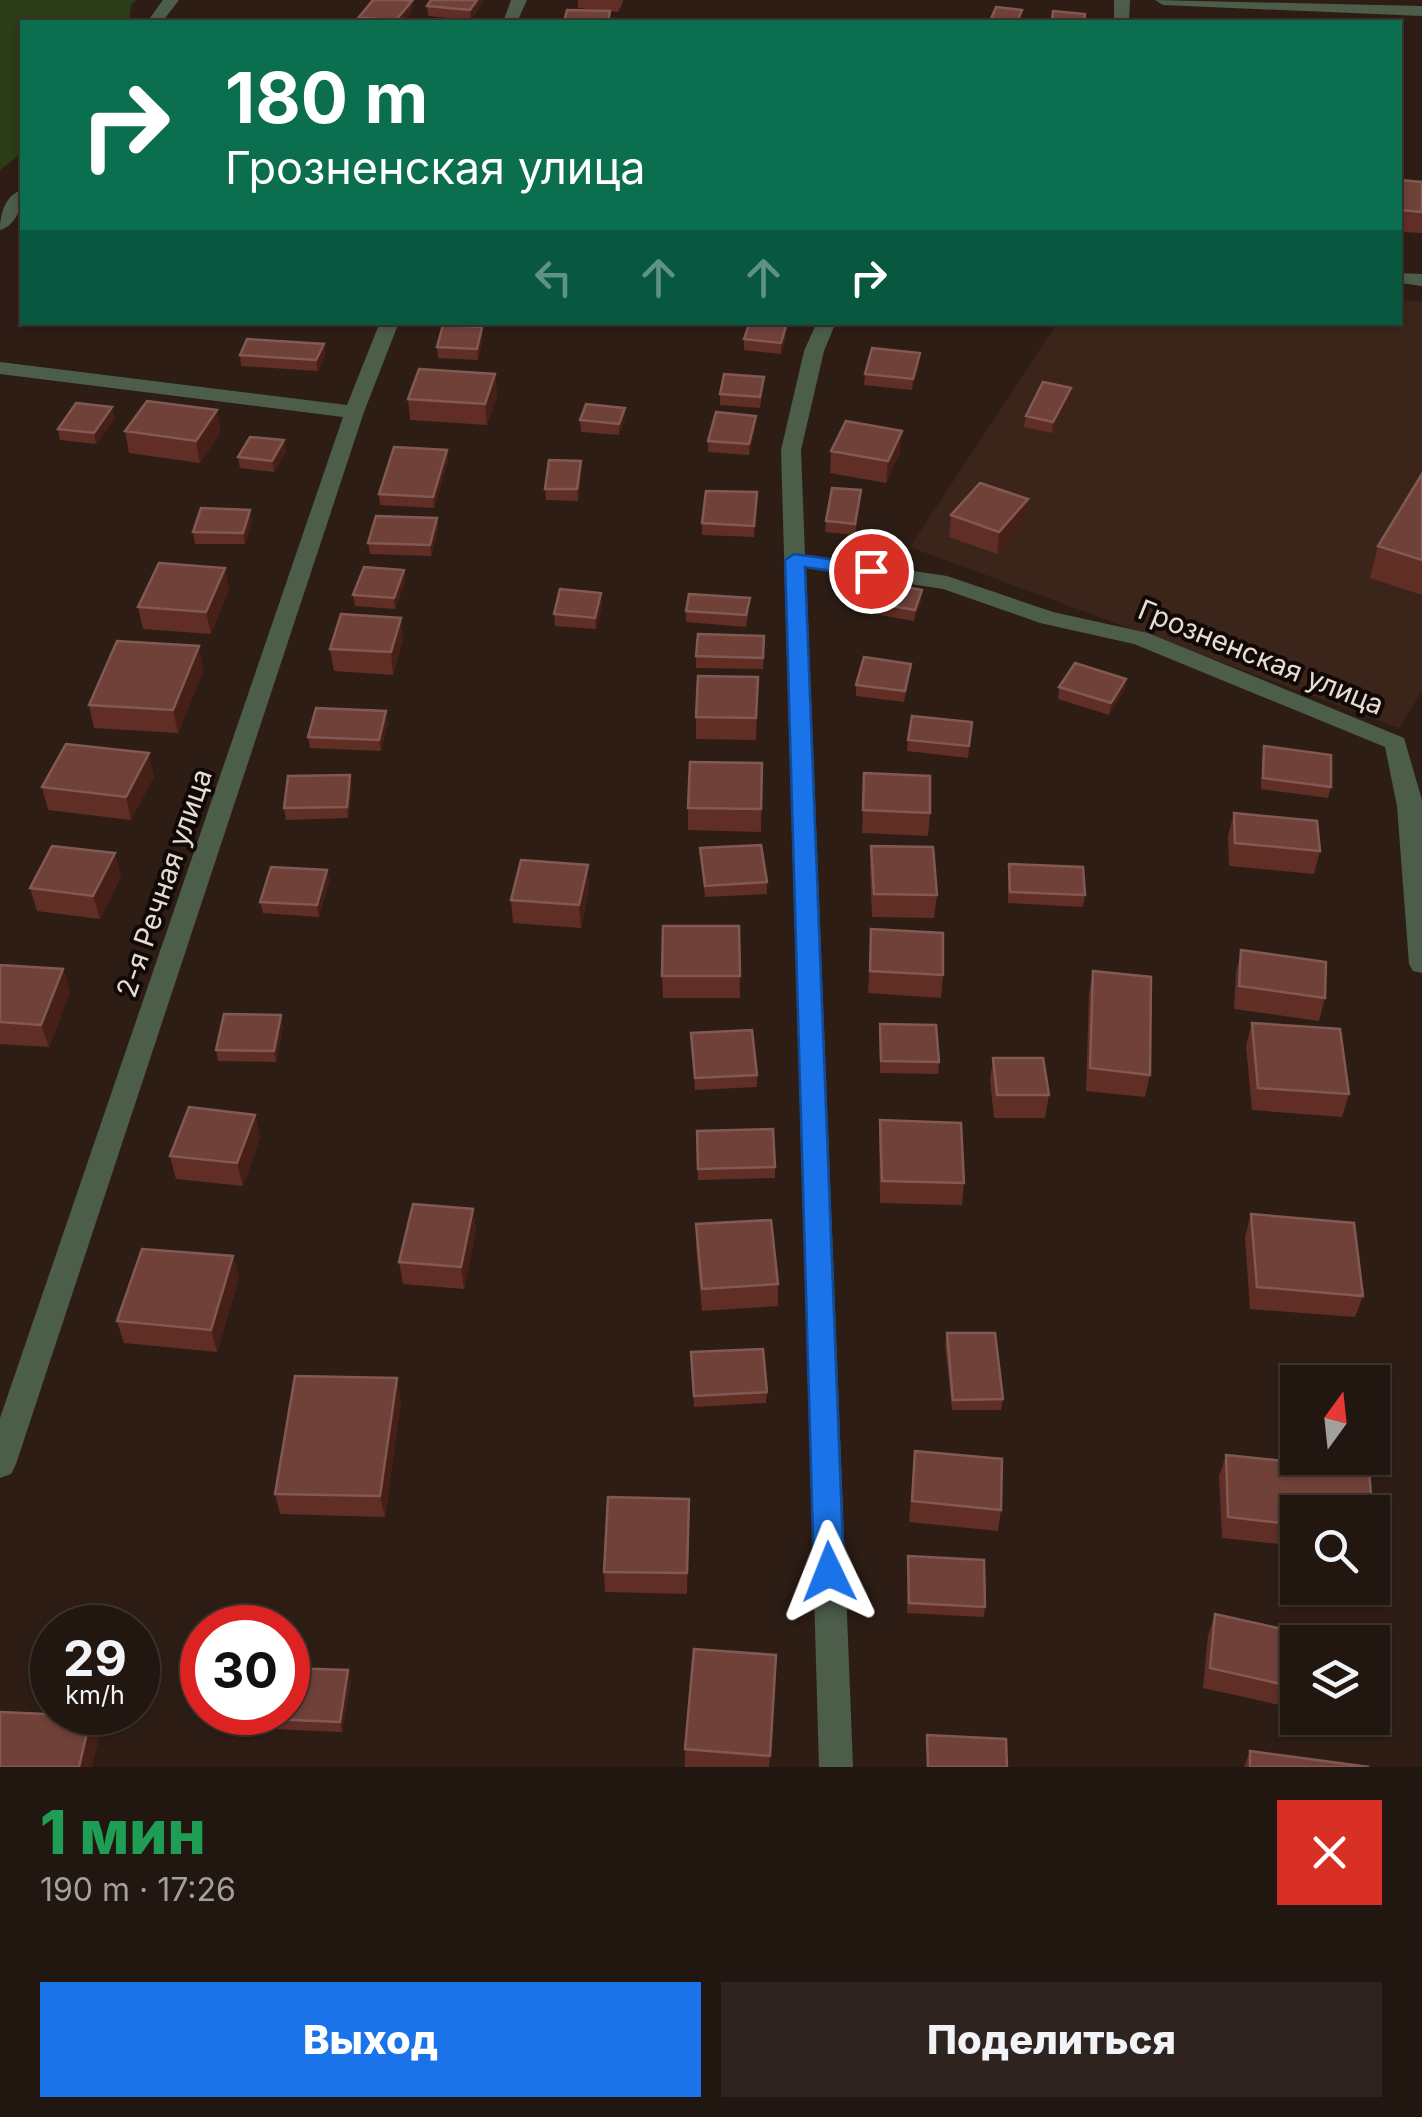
<!DOCTYPE html>
<html lang="ru">
<head>
<meta charset="utf-8">
<style>
	:root { --surface:#221610; --page:#2e231e; --text:#f1f3f6; --muted:#a29f9f; --line:#3f3530; --accent:#1a73e8 }
	body { margin:0; font-family:Inter,sans-serif; background:var(--page); color:var(--text); height:100vh; display:flex; flex-direction:column; font-size:38px; white-space:nowrap }
	* { box-sizing:border-box; margin:0 }
	p { font-size:32px; color:var(--muted) }
	.icon { flex:none; width:55px; height:55px; fill:none; stroke:currentColor; stroke-width:2; stroke-linecap:round; stroke-linejoin:round }
	.map { position:relative; height:1767px; overflow:hidden }
	.sheet { display:flex; flex-direction:column; background:var(--surface); flex:1 }
	.sheet>* { flex:none }
	.top-card { position:absolute; left:20px; top:20px; width:1382px; height:305px; border-radius:0px; box-shadow:0 2px 8px #0004,0 0 0 2px var(--line); background:#0b6e4f; color:#fff; overflow:hidden }
	.needle { width:65px; rotate:15deg }
	.fabs { position:absolute; left:1280px; top:1365px; display:grid; gap:20px }
	.fabs a { display:grid; place-items:center; width:110px; height:110px; border-radius:0px; background:var(--surface); box-shadow:0 2px 8px #0004,0 0 0 2px var(--line); font-size:50px }
	.speed { position:absolute; left:30px; top:1605px; display:flex; gap:20px; font-size:50px; font-weight:700; text-align:center }
	.speed>* { display:grid; place-content:center; width:130px; height:130px; border-radius:50%; background:var(--surface); box-shadow:0 2px 8px #0004,0 0 0 2px var(--line); line-height:1 }
	.speed small { font-size:25px; font-weight:400 }
	.speed .limit { border:15px solid #d22; background:#fff; color:#111 }
	.pin { position:absolute; display:grid; place-items:center; width:85px; height:85px; color:#fff; margin:-42px; border:5px solid #fff; border-radius:50%; box-shadow:0 2px 10px #0007 }
	.me { position:absolute; width:110px; margin:-55px; rotate:358deg; stroke-linejoin:round; filter:drop-shadow(0 0 8px #0008) }
	.turn { display:flex; align-items:center; gap:35px; height:210px; padding:0 40px; font-size:45px }
	.turn .icon { width:130px; height:130px; stroke-width:2.5 }
	.turn b { display:block; font-size:70px; line-height:85px }
	.lanes { display:flex; align-items:center; height:95px; padding:0 40px; background:#0003; justify-content:center; gap:50px; direction:ltr }
	.lanes .off { opacity:.35 }
	.round { display:grid; place-items:center; flex:none; width:105px; height:105px; border-radius:0px; background:var(--page) }
	.overview { display:flex; align-items:center; justify-content:space-between; height:170px; padding:0 40px }
	h1 { font-size:60px; font-weight:800; line-height:75px; color:#1e9e55 }
	.cta { display:flex; gap:20px; margin-top:auto; padding:20px 40px }
	.cta a { flex:1; height:115px; border-radius:0px; background:var(--accent); color:#fff; font-size:40px; font-weight:800; line-height:115px; text-align:center }
	.cta a+a { background:var(--page); color:var(--text) }
	.map>svg:first-child { display:block }
</style>
</head>
<body>
<div class="map">
<svg width="1422" height="1767" viewBox="0 0 1422 1767">
	<rect width="100%" height="100%" fill="#2d1d15"/>
	<!-- built -->
	<path fill="#3b251a" d="M1400 300 1422 302V691L1399 728 910 547 1057 323 1400 322Z"/>
	<!-- green -->
	<path fill="#2b3d17" d="M0 0H137L131 5 129 22H22V153L0 170Z"/>
	<g fill="none" stroke-linecap="round" stroke-linejoin="round">
		<!-- minor -->
		<path fill="#4c5d4a" fill-rule="evenodd" d="M163 0H179L162 22H147Z
			M511 0H527L517 22H503Z
			M1114 0H1130L1129 22H1114Z
			M1155 0 1422 6V16L1163 5Z
			M22 190C23 205 17 225 0 230 0 214 5 195 22 190Z
			M1400 273 1422 274V286L1400 283Z
			M380 322H399L364 412 16 1464 11 1474 0 1478V1418L343 417 0 374V362L347 405Z
			M817 322H836L824 351 801 450 805 555 947 576 1053 612 1148 633 1404 738 1422 800V973L1413 971 1409 964 1397 806 1385 747 1134 644 1040 623 943 589 806 568 853 1767H819L781 450 804 351Z"/>
	</g>
	<!-- wall -->
	<path fill="#612e26" d="M484 0 471 20 428 16 427 6Z
		M578 0H623V2L618 12 578 8Z
		M412 1V11L403 22H360L359 17Z
		M1400 180 1422 182V233L1400 232Z
		M786 326V337L781 354 744 350V339Z
		M483 337 478 360 438 358 437 347Z
		M324 344 325 355 318 371 241 366 240 355Z
		M920 353 919 364 912 390 864 385 865 374Z
		M495 374 497 396 487 425 410 420 408 399Z
		M764 377 760 408 720 405V394Z
		M1069 399 1052 433 1024 427 1026 416Z
		M756 416 755 427 749 455 708 452V441Z
		M115 418 96 444 60 440 58 429Z
		M625 419 619 435 581 432 580 420Z
		M125 431 221 432 200 463 129 453Z
		M447 450 448 461 434 508 380 505 379 494Z
		M286 451 274 472 240 468 238 457Z
		M831 451 900 452 886 483 830 473Z
		M581 461V472L578 501 546 500 545 489Z
		M1422 474V595L1370 578 1378 546Z
		M861 490 855 535 825 532 826 521Z
		M757 492 754 537 702 535V523Z
		M951 515 1025 521 997 554 949 537Z
		M437 518 438 529 431 556 370 554 368 543Z
		M252 521 245 544H195L193 532Z
		M225 568 229 590 211 634 143 629 138 607Z
		M404 570 405 581 395 609 355 606 353 595Z
		M921 601 914 621 869 613V602Z
		M602 604 596 629 555 626 554 614Z
		M749 609 746 627 686 622V611Z
		M401 618 403 640 393 675 334 671 330 649Z
		M764 636 763 669 696 668V656Z
		M911 664 904 702 856 696V685Z
		M204 669 178 733 94 728 89 705Z
		M758 677 756 740 696 739V717Z
		M1126 679 1124 690 1109 715 1058 699 1059 687Z
		M388 722 381 751 310 748 308 737Z
		M972 722 968 758 907 751 908 740Z
		M1264 746 1331 787 1328 798 1261 789 1262 758Z
		M762 763 761 832 688 830V808Z
		M864 773 930 813 928 836 862 833Z
		M154 776 131 820 48 810 42 787Z
		M352 786 348 818 286 820 284 808Z
		M1234 813 1320 851 1314 874 1229 866 1228 836Z
		M871 846 937 895 934 918 872 917 870 868Z
		M700 848 767 882V894L705 897Z
		M1009 864 1085 895 1083 907 1008 903V875Z
		M327 870 329 881 319 917 263 913 260 902Z
		M121 876 100 919 37 911 30 888Z
		M589 888 581 928 513 923 511 900Z
		M739 926 740 998H663L662 976Z
		M871 929 943 975 941 998 868 993Z
		M1241 950 1325 998 1319 1021 1234 1009 1236 973Z
		M0 965 63 969 70 992 49 1047 0 1044Z
		M1093 971 1150 1075 1145 1097 1086 1091 1089 993Z
		M1252 1023 1349 1094 1342 1117 1252 1110 1246 1046Z
		M880 1024 939 1062 938 1074 880 1073Z
		M283 1026 276 1062 218 1061 216 1050Z
		M691 1033 757 1075V1087L695 1090Z
		M993 1058 1049 1095 1045 1118H994L990 1080Z
		M255 1115 260 1137 243 1186 176 1179 170 1156Z
		M880 1120 964 1183 962 1205 880 1203 879 1143Z
		M697 1131 775 1167V1178L698 1180Z
		M473 1209 476 1231 464 1289 403 1284 399 1262Z
		M1251 1214 1363 1296 1355 1317 1250 1309 1245 1237Z
		M696 1225 778 1284V1306L702 1311 696 1247Z
		M233 1256 239 1278 217 1352 124 1343 117 1321Z
		M947 1333 1003 1399 1001 1410H952L945 1344Z
		M691 1352 767 1392 766 1403 694 1407Z
		M401 1400 385 1517 280 1514 275 1494Z
		M915 1451 1001 1510 998 1531 909 1522Z
		M1226 1455 1369 1470 1374 1533 1372 1538V1512H1298V1546L1222 1538 1219 1476Z
		M689 1499 687 1594 605 1592 604 1572Z
		M908 1556 985 1607 984 1617 907 1613Z
		M1215 1614 1298 1642V1696L1293 1708 1203 1688 1208 1635Z
		M776 1655 769 1767H685V1749Z
		M351 1680 342 1732 273 1729 270 1719Z
		M1250 1751 1369 1767H1244Z"/>
	<!-- shaded-wall -->
	<path fill="#461f17" d="M477 0H484L471 20 470 10Z
		M412 1V11L403 22H396Z
		M786 326V337L781 354V343Z
		M482 327 483 337 478 360 477 349Z
		M324 344 325 355 318 371 316 360Z
		M920 353 919 364 912 390 913 379Z
		M495 374 497 396 487 425 485 404Z
		M1071 388 1069 399 1052 433 1053 422Z
		M112 407 115 418 96 444 94 433Z
		M625 408V419L619 435V424Z
		M217 410 221 432 200 463 196 441Z
		M756 416 755 427 749 455V444Z
		M902 431 900 452 886 483 888 461Z
		M284 440 286 451 274 472 272 461Z
		M447 450 448 461 434 508 433 497Z
		M581 461V472L578 501 577 489Z
		M1028 499 1025 521 997 554 999 532Z
		M250 510 252 521 245 544 243 533Z
		M437 518 438 529 431 556 430 545Z
		M225 568 229 590 211 634 206 612Z
		M404 570 405 581 395 609 394 598Z
		M922 590 921 601 914 621 915 610Z
		M601 593 602 604 596 629 595 618Z
		M401 618 403 640 393 675 391 652Z
		M199 646 204 669 178 733 173 710Z
		M1126 679 1124 690 1109 715 1111 703Z
		M386 711 388 722 381 751 379 740Z
		M149 753 154 776 131 820 126 797Z
		M350 775 352 786 348 818 347 807Z
		M115 853 121 876 100 919 93 896Z
		M588 865 589 888 581 928 579 905Z
		M327 870 329 881 319 917 317 905Z
		M63 969 70 992 49 1047 41 1025Z
		M281 1015 283 1026 276 1062 274 1051Z
		M255 1115 260 1137 243 1186 237 1163Z
		M473 1209 476 1231 464 1289 461 1267Z
		M233 1256 239 1278 217 1352 211 1330Z
		M397 1378 401 1400 385 1517 380 1496Z
		M348 1670 351 1680 342 1732 340 1722Z
		M91 1716 100 1736 92 1767H79Z"/>
	<!-- building -->
	<path fill="#6f4139" stroke="#825952" stroke-width="2.5" d="M373 0H402L412 1 395 21 359 17Z
		M431 0H477L470 10 427 6Z
		M996 7 1022 10 1017 22 990 21Z
		M567 10 610 11 608 22H564Z
		M1053 11 1085 14 1084 22H1052Z
		M1400 180 1422 182V212L1400 210Z
		M750 322 786 326 781 343 744 339Z
		M443 325 482 327 477 349 437 347Z
		M247 339 324 344 316 360 240 355Z
		M872 348 920 353 913 379 865 374Z
		M419 369 495 374 485 404 408 399Z
		M724 374 764 377 760 397 720 394Z
		M1043 382 1071 388 1053 422 1026 416Z
		M147 401 217 410 196 441 125 431Z
		M76 403 112 407 94 433 58 429Z
		M586 404 625 408 619 424 580 420Z
		M716 412 756 416 749 444 708 441Z
		M846 421 902 431 888 461 831 451Z
		M250 437 284 440 272 461 238 457Z
		M394 447 447 450 433 497 379 494Z
		M549 460 581 461 577 489H545Z
		M1422 474V560L1378 546Z
		M980 483 1028 499 999 532 951 515Z
		M832 488 861 490 855 524 826 521Z
		M706 491 757 492 754 526 702 523Z
		M201 508 250 510 243 533 193 532Z
		M376 516 437 518 430 545 368 543Z
		M159 563 225 568 206 612 138 607Z
		M364 567 404 570 394 598 353 595Z
		M877 582 922 590 915 610 869 602Z
		M560 589 601 593 595 618 554 614Z
		M689 594 750 598 746 615 686 611Z
		M341 614 401 618 391 652 330 649Z
		M698 634 764 636 763 658 696 656Z
		M117 641 199 646 173 710 89 705Z
		M864 657 911 664 905 691 856 685Z
		M1075 663 1126 679 1111 703 1059 687Z
		M698 676 758 677 756 718 696 717Z
		M316 708 386 711 379 740 308 737Z
		M912 716 972 722 969 746 908 740Z
		M66 744 149 753 126 797 42 787Z
		M1264 746 1331 755V787L1263 778Z
		M690 762 762 763 761 809 688 808Z
		M864 773 930 776V813L863 810Z
		M350 775 347 807 284 808 288 776Z
		M1234 813 1317 821 1320 851 1235 843Z
		M761 845 767 882 705 886 700 848Z
		M52 846 115 853 93 896 30 888Z
		M871 846 933 847 937 895 874 894Z
		M521 860 588 865 579 905 511 900Z
		M1009 864 1083 867 1085 895 1010 892Z
		M271 867 327 870 317 905 260 902Z
		M663 926H739L740 976H662Z
		M871 929 943 933V975L870 971Z
		M1241 950 1326 962 1325 998 1239 986Z
		M0 965 63 969 41 1025 0 1022Z
		M1093 971 1151 977 1150 1075 1090 1068Z
		M224 1014 281 1015 274 1051 216 1050Z
		M1252 1023 1340 1029 1349 1094 1258 1088Z
		M880 1024 936 1025 939 1062 881 1061Z
		M752 1030 757 1075 695 1078 691 1033Z
		M993 1058H1043L1049 1095H997Z
		M189 1107 255 1115 237 1163 170 1156Z
		M880 1120 961 1123 964 1183 882 1181Z
		M773 1129 775 1167 698 1169 697 1131Z
		M413 1204 473 1209 461 1267 399 1262Z
		M1251 1214 1354 1223 1363 1296 1257 1287Z
		M771 1220 778 1284 702 1289 696 1224Z
		M142 1249 233 1256 211 1330 117 1321Z
		M947 1333H995L1003 1399 953 1400Z
		M763 1349 767 1392 694 1396 691 1352Z
		M295 1376 397 1378 380 1496 275 1494Z
		M915 1451 1002 1459 1001 1510 912 1501Z
		M1226 1455 1369 1470 1374 1533H1372V1512H1298V1525L1228 1517Z
		M608 1497 689 1499 687 1573 604 1572Z
		M908 1556 984 1560 985 1607 909 1603Z
		M1215 1614 1304 1634 1303 1642H1298V1688L1210 1668Z
		M694 1649 776 1655 770 1756 685 1749Z
		M288 1668 348 1670 340 1722 270 1719 271 1712H288Z
		M0 1712 91 1716 79 1767H0Z
		M927 1735 1006 1739 1007 1767H928Z
		M1250 1751 1369 1767H1250Z"/>
	<!-- route -->
	<path fill="#1a73e8" stroke="#114b97" stroke-width="2.5" d="M794 554 871 565 881 571 871 577 805 567 844 1572 839 1582 829 1586 819 1582 814 1572 785 560Z"/>
	<g text-anchor="middle" stroke-width="8" stroke-linejoin="round" paint-order="stroke">
		<!-- street labels -->
		<g font-size="28" fill="#e7dbd6" stroke="#100906">
			<text transform="translate(1261 657) rotate(22)" y="10">Грозненская улица</text>
			<text transform="translate(164 883) rotate(-71)" y="10">2-я Речная улица</text>
		</g>
	</g>
</svg>
<div class="fabs">
<a><svg class="needle" viewBox="-14 -14 28 28"><path d="M0-13l5 13h-10z" fill="#e53935"/><path d="M0 13l5-13h-10z" fill="#a29f9f"/></svg></a>
<a><svg class="icon" aria-label="search" viewBox="0 0 24 24"><circle cx="10" cy="10" r="6"/><path d="M15 15l6 6"/></svg></a>
<a><svg class="icon" aria-label="layers" viewBox="0 0 24 24"><path d="M12 4l9 5-9 5-9-5zM3 14l9 5 9-5"/></svg></a>
</div>
<div class="speed"><div>29<small>km/h</small></div><div class="limit">30</div></div>
<div class="pin" style="left:871px;top:571px;background:#d93025"><svg class="icon" aria-label="arrive" viewBox="0 0 24 24"><path d="M6 21V4h12l-3 4 3 4H6"/></svg></div>
<svg class="me" style="left:829px;top:1572px" viewBox="-20 -20 40 40"><path d="M0-17L14 15 0 8-14 15z" fill="#1a73e8" stroke="#fff" stroke-width="4"/></svg>
<div class="top-card">
<div class="turn"><svg class="icon" aria-label="right" viewBox="0 0 24 24"><path d="M7 20v-9h11M14 6l5 5-5 5"/></svg><div><b>180 m</b>Грозненская улица</div></div>
<div class="lanes"><svg class="icon off" aria-label="left" viewBox="0 0 24 24"><path d="M17 20v-9H6M10 6l-5 5 5 5"/></svg><svg class="icon off" aria-label="ahead" viewBox="0 0 24 24"><path d="M12 20V5M6 11l6-6 6 6"/></svg><svg class="icon off" aria-label="ahead" viewBox="0 0 24 24"><path d="M12 20V5M6 11l6-6 6 6"/></svg><svg class="icon" aria-label="right" viewBox="0 0 24 24"><path d="M7 20v-9h11M14 6l5 5-5 5"/></svg></div>
</div>
</div>
<section class="sheet">
<div class="overview"><div><h1>1 мин</h1><p>190 m · 17:26</p></div><a class="round" style="background:#d93025;color:#fff"><svg class="icon" aria-label="close" viewBox="0 0 24 24"><path d="M6 6l12 12M18 6L6 18"/></svg></a></div>
<div class="cta"><a>Выход</a><a>Поделиться</a></div>
</section>
</body>
</html>
